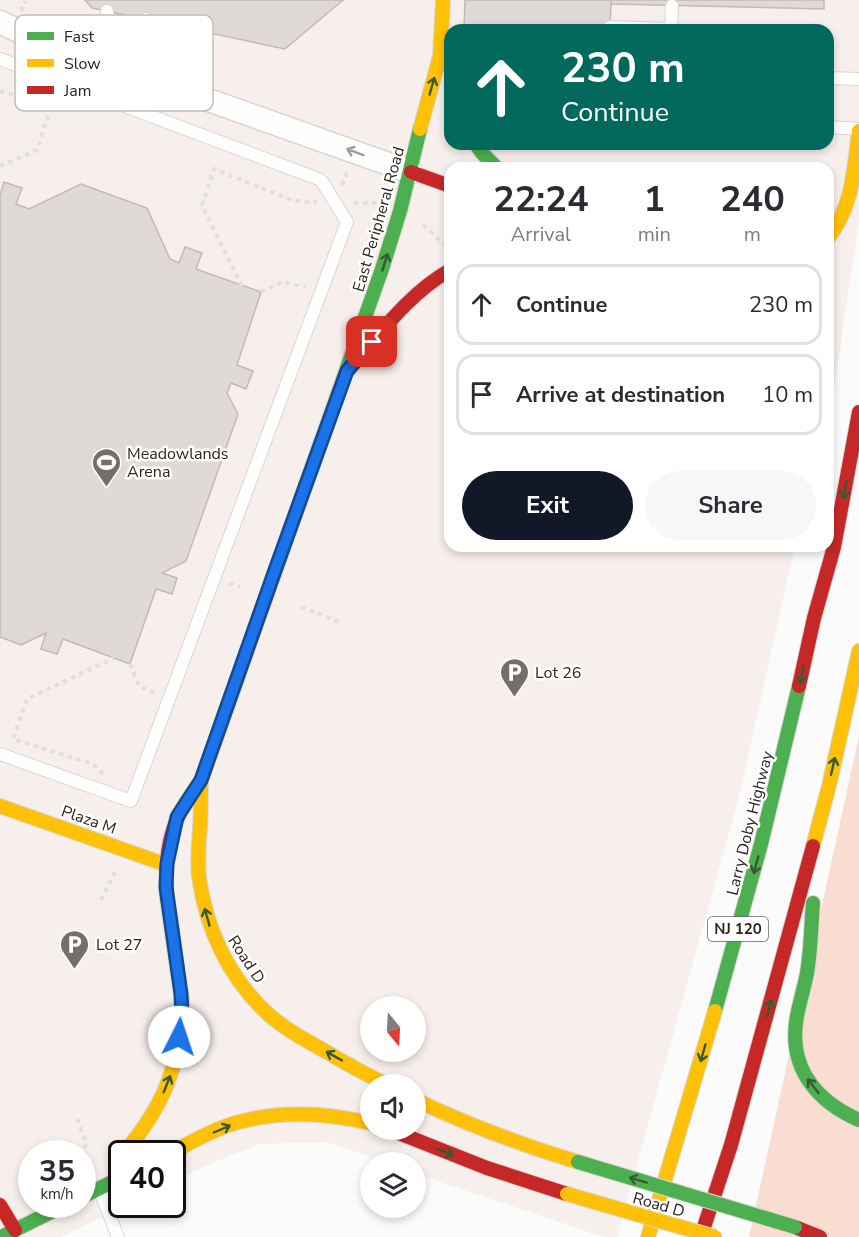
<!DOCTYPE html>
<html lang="en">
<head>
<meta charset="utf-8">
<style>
	:root { --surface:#fff; --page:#f7f7f7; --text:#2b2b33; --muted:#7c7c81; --line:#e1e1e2; --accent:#111827 }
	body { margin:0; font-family:"Nunito Sans",sans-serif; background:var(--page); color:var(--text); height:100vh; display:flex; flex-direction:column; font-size:22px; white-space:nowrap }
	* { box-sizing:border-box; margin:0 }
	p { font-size:20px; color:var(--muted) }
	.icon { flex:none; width:33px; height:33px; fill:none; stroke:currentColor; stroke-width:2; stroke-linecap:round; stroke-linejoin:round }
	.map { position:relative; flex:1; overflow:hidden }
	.side { position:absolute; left:444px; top:162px; width:390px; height:390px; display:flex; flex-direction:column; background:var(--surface); border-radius:18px; box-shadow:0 3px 9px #0003 }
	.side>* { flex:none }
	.top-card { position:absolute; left:444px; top:24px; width:390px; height:126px; border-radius:18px; box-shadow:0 3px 9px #0003; background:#00695c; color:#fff; overflow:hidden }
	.needle { width:39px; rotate:162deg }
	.fabs { position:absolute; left:360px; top:996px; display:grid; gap:12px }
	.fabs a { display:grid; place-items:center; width:66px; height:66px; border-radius:50%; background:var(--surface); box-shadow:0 3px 9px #0003; font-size:30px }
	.speed { position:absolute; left:18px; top:1140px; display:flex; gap:12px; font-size:30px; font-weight:700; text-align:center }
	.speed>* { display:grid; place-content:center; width:78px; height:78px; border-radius:50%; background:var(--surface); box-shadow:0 3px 9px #0003; line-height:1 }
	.speed small { font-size:15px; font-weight:400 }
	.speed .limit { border:3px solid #111; border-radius:9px; background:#fff; color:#111 }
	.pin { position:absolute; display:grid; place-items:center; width:51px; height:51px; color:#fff; margin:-26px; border-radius:12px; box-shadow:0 3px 9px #0006 }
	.me { position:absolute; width:66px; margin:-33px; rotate:4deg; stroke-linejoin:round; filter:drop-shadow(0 0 4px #0008) }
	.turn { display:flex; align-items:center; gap:21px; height:126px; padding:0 18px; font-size:27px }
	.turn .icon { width:78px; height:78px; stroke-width:2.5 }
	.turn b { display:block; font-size:42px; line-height:51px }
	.eta { display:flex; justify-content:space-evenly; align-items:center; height:102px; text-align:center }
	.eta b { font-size:36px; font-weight:700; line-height:42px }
	.button { display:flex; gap:12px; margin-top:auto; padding:12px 18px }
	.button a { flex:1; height:69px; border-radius:36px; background:var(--accent); color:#fff; font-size:24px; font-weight:700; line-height:69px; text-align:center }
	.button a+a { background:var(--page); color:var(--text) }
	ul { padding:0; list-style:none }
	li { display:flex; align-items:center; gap:18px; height:81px; margin:0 12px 9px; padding:0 6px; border:3px solid var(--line); border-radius:18px }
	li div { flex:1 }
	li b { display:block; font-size:22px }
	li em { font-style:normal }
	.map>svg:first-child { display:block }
</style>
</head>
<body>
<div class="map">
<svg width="859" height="1237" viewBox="0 0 859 1237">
	<rect width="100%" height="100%" fill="#fbfbfb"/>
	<!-- built -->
	<path fill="#f7efeb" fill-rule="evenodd" d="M0 0H859V221L830 415 828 423V168H450V546H795L740 793 617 1237H604L416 1174V1162H384L327 1142 260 1144 212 1163 173 1182 172 1154H122V1204L127 1205 61 1237H0ZM450 30H828V144H450ZM370 1006H416V1052H370ZM370 1084H416V1130H370ZM32 1154H82V1204H32Z"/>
	<!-- green -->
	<path fill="#f9ddd0" d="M859 736V1237H749Z"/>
	<!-- building -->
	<path fill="#e0dad7" stroke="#c0bbb8" stroke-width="1.5" d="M85 0H343L285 49 92 8Z
		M465 0H611L610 30H464Z
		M611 0H824V9L611 4Z
		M4 182 22 188 16 204 29 209 81 184 147 208 170 259 179 263 185 247 202 253 196 269 261 292 237 365 253 371 246 389 231 383 227 393 238 414 186 561 162 573 177 578 172 594 156 589 130 664 63 639 57 654 41 649 46 633 21 645 0 637V195Z"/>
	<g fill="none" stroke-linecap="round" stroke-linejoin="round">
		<defs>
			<path id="lane" d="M146 19 153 30 211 97
				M610 27 671 29
				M671 30 672 6
				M84 56C102 42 112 36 107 11
				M0 59 321 180 347 222 131 801 0 754
				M828 78 859 79
				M828 127 859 129
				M99 1188 118 1237"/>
			<path id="street" d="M0 22 31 37 411 172"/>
			<path id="fast" d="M476 144 482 153 497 168
				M306 484 382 269 400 211 420 129
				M813 903C811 926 811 950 807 973 804 990 798 1006 796 1023 790 1070 818 1102 859 1120
				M715 1011 761 844 799 686
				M82 1197 122 1177
				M1 1237 67 1204"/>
			<path id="slow" d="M420 129 440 56 443 0
				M828 238C853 207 854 169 859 131
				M201 781C201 796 201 812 200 827 199 844 197 861 199 877 206 929 229 978 268 1014 285 1029 305 1040 325 1051 345 1063 365 1074 386 1084
				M0 806 167 865
				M813 846 829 786 859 651
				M416 1100C468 1125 522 1145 578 1162
				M124 1154C133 1141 143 1130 151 1116 173 1081 182 1042 182 1001L167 898
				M169 1154C189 1143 210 1131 232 1124 277 1110 324 1112 370 1123
				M648 1237 715 1011"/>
			<path id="jam" d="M411 172 450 186
				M347 371C379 335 408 294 450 270
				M799 686 814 618 834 547 859 412
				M167 898C165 871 167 838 180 813 185 802 194 792 201 781L306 484
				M391 1130 487 1168 567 1194
				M0 1205 15 1230
				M795 1227 820 1237
				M703 1230 731 1145 813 846"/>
		</defs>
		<!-- lane casing -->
		<use href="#lane" stroke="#dad5d2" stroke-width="14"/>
		<!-- street casing -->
		<use href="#street" stroke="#dad5d2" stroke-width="25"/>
		<!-- fast casing -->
		<use href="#fast" stroke="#dad5d2" stroke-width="16"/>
		<!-- slow casing -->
		<use href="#slow" stroke="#dad5d2" stroke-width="16"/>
		<!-- jam casing -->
		<use href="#jam" stroke="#dad5d2" stroke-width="16"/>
		<!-- path -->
		<path stroke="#e0e0e0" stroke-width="4" stroke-dasharray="4.5 4.5" stroke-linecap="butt" d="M21 11 25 1
			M0 91 51 106 37 150 0 166
			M342 185 348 170
			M354 203H377
			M423 225 446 246
			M242 286 202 205 214 169 294 201 317 202
			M261 292 282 282 306 287
			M229 583 240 587
			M301 607 340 622
			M130 664 139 686 155 693
			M103 774 93 764 13 739 27 699 114 658
			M101 900 115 872
			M77 1119 87 1144 79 1154
			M23 1183 32 1180"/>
		<!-- lane -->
		<use href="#lane" stroke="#fefefe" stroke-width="12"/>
		<!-- street -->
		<use href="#street" stroke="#fefefe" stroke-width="22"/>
		<!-- fast -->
		<use href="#fast" stroke="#4caf50" stroke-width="14"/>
		<!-- slow -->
		<use href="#slow" stroke="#ffc107" stroke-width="14"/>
		<!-- jam -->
		<use href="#jam" stroke="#c62828" stroke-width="14"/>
		<defs>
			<path id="fast-bridge" d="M578 1162 795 1227"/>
			<path id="slow-bridge" d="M567 1194 715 1237"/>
		</defs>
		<!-- fast-bridge casing -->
		<use href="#fast-bridge" stroke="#dad5d2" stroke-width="16" stroke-linecap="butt"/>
		<!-- slow-bridge casing -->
		<use href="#slow-bridge" stroke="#dad5d2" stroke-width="16" stroke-linecap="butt"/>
		<!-- fast-bridge -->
		<use href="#fast-bridge" stroke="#4caf50" stroke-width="14"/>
		<!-- slow-bridge -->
		<use href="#slow-bridge" stroke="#ffc107" stroke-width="14"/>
	</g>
	<!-- one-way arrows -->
	<defs><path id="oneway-shaft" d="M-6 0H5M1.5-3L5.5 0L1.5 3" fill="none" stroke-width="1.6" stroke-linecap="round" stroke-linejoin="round" transform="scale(1.5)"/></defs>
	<g stroke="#395a31">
		<use href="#oneway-shaft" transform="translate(432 86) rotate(-74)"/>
		<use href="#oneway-shaft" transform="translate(385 262) rotate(-73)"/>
		<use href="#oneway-shaft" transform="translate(845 490) rotate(101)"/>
		<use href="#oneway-shaft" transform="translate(802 675) rotate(102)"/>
		<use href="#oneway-shaft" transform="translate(833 766) rotate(-77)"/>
		<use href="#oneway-shaft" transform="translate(756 865) rotate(105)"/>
		<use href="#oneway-shaft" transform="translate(207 917) rotate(-106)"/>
		<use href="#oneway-shaft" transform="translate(769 1008) rotate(-75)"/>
		<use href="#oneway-shaft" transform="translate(703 1053) rotate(106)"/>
		<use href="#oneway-shaft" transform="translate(334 1056) rotate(-151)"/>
		<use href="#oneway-shaft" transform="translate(167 1084) rotate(-68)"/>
		<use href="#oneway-shaft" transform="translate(813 1086) rotate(-128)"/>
		<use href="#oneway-shaft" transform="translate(222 1129) rotate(-23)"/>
		<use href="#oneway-shaft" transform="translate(445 1152) rotate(22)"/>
		<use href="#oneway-shaft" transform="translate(638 1180) rotate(-163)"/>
	</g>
	<use stroke="#a09b99" href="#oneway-shaft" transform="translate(355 152) rotate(-160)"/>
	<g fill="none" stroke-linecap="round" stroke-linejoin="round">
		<defs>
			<path id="route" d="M179 1037 182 1019 181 994 166 887 167 864 177 817 201 780 274 573 347 371 372 342"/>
		</defs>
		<!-- route casing -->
		<use href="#route" stroke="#114b97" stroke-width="15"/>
		<!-- route -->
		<use href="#route" stroke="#1a73e8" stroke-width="10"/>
	</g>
	<!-- icons -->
	<defs>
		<symbol id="stadium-pin" viewBox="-11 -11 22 30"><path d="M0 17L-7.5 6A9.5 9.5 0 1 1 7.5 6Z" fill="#756e6b" stroke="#fff"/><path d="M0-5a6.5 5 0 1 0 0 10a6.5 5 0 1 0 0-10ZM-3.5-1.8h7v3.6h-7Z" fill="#fff"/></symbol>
		<symbol id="parking-pin" viewBox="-11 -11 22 30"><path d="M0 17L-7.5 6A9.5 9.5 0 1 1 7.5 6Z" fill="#756e6b" stroke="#fff"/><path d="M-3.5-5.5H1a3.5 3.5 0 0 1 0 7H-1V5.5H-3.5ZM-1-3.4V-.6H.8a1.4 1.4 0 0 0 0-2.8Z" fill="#fff"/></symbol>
	</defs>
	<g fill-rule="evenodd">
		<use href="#stadium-pin" x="90" y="446" width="33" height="45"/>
		<use href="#parking-pin" x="498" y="656" width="33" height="45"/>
		<use href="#parking-pin" x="58" y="928" width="33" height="45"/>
	</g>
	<g text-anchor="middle" stroke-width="5" stroke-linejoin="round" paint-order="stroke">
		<!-- shield labels -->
		<rect fill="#fff" stroke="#6c6461" stroke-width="1.5" x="708" y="917" width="60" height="24" rx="4.5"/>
		<g font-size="15" font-weight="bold" fill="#2d221d">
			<text x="738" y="934">NJ 120</text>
		</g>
		<!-- street labels -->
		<g font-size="16" fill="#2d221d" stroke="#fff">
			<text transform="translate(378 219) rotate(-74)" y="6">East Peripheral Road</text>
			<text transform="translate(89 819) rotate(19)" y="6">Plaza M</text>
			<text transform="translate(749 823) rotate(-76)" y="6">Larry Doby Highway</text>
			<text transform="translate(247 959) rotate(57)" y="6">Road D</text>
			<text transform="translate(659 1204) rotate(16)" y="6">Road D</text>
		</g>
		<!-- poi labels -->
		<g font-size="16" fill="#2d221d" stroke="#fff" text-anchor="start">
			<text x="127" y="459">Meadowlands<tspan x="127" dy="18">Arena</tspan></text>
			<text x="535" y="678">Lot 26</text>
			<text x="96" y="950">Lot 27</text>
		</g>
	</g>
	<!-- legend -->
	<rect x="15" y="15" width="198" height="96" rx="9" fill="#fff" stroke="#c0bdbb" stroke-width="1.5"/>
	<rect x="27" y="32" width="27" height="8" fill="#4caf50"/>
	<rect x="27" y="59" width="27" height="8" fill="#ffc107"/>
	<rect x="27" y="86" width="27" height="8" fill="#c62828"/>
	<g font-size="16" fill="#2d221d">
		<text x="64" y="42">Fast</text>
		<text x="64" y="69">Slow</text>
		<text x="64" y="96">Jam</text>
	</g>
</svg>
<div class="fabs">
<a><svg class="needle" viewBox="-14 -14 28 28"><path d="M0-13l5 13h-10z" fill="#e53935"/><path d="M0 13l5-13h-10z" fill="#7c7c81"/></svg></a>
<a><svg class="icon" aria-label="sound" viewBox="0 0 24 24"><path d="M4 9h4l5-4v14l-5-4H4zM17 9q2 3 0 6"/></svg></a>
<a><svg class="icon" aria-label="layers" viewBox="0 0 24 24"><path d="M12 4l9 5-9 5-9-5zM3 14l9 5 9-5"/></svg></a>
</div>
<div class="speed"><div>35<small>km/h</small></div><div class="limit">40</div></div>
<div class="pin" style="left:372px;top:342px;background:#d93025"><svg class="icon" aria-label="arrive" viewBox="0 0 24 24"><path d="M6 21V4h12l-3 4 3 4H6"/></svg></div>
<svg class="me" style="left:179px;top:1037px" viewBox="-20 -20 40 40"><circle r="19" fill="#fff"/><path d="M0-13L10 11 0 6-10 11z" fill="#1a73e8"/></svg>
<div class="top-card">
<div class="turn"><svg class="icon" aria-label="ahead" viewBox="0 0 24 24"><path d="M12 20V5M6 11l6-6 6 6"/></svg><div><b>230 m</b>Continue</div></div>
</div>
<section class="side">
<div class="eta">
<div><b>22:24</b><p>Arrival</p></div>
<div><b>1</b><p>min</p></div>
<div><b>240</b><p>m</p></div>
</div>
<ul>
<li><svg class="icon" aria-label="ahead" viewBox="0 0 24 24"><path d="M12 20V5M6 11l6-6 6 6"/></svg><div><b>Continue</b></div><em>230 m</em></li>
<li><svg class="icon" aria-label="arrive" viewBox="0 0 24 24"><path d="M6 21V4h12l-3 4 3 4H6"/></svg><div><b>Arrive at destination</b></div><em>10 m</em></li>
</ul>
<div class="button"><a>Exit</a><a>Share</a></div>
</section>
</div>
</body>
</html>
